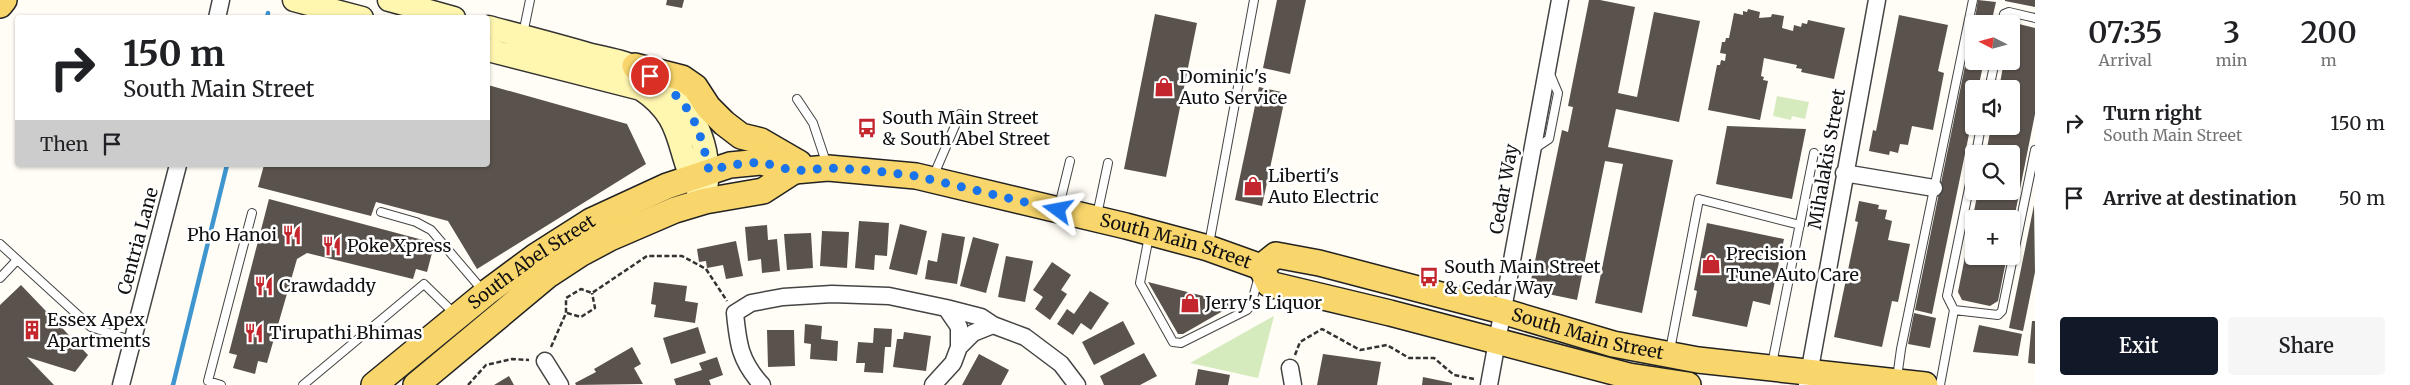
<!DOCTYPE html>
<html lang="en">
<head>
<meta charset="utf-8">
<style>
	:root { --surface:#fff; --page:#f6f6f6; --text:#202124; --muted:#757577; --accent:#111827 }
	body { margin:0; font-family:Merriweather,serif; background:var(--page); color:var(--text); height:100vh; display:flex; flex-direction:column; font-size:19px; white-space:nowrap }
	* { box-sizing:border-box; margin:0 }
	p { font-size:16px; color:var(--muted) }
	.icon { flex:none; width:28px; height:28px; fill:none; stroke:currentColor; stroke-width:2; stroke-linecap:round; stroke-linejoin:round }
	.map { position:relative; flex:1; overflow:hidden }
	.drawer { display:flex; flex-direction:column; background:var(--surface); width:375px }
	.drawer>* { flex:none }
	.hud { position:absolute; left:15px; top:15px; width:475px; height:152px; border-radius:5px; box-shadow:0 1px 4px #0004; background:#fff; color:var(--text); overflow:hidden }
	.needle { width:32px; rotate:276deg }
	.controls { position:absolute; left:1965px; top:15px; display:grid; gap:10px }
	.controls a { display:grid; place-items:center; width:55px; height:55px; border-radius:5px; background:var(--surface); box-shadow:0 1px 4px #0004; font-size:25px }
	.pin { position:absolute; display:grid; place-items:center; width:42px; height:42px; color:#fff; margin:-21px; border:2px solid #fff; border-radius:50%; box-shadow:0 1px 5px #0007 }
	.me { position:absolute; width:55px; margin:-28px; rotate:283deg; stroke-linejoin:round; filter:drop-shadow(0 0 4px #0008) }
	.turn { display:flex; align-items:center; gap:18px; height:105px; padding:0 25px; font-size:22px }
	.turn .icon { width:65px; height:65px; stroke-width:2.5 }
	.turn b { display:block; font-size:35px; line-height:42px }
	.then { display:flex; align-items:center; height:48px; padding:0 25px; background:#0003; gap:10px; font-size:19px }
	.eta { display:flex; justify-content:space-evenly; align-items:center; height:85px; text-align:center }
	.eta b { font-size:30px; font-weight:600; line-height:35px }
	.action { display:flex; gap:10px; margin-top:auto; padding:10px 25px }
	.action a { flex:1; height:58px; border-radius:5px; background:var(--accent); color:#fff; font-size:20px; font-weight:600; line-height:58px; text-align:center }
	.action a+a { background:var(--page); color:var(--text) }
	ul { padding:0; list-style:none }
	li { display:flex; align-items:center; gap:15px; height:75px; padding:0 25px }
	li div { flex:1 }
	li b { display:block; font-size:19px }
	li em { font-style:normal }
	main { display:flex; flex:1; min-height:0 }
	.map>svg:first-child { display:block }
</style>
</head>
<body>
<main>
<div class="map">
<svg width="2035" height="385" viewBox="0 0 2035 385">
	<rect width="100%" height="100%" fill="#fffdf5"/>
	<!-- green -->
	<path fill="#d5ebbd" d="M1777 96 1809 102 1805 119 1792 116 1791 120 1773 116Z
		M1274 316 1258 378 1190 363Z"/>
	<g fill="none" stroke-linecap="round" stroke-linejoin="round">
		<!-- stream -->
		<path stroke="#3f96cf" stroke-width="4.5" d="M267 18 268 13
			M173 385 227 165"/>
	</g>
	<!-- building -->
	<path fill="#5a524d" d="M667 0H684L682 8 666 5Z
		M1277 0H1306L1290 74 1263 68Z
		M1589 0H1600L1635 7 1618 93 1637 97 1654 12 1700 21 1679 122 1616 109 1608 147 1673 160 1642 313 1595 303 1623 164 1605 161 1577 300 1529 290 1562 130 1568 132 1573 107 1568 106Z
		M1978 0 1996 2 1991 24H1974Z
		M2005 0H2035V7L2005 1Z
		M1748 9 1760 12 1759 18 1771 17 1772 14 1784 16 1782 28 1793 31 1794 25 1801 27 1802 23 1807 24 1808 20 1845 28 1834 79 1801 72 1802 69 1796 68 1797 65 1764 58 1761 76 1764 77 1763 80 1768 81 1760 120 1708 110 1717 65H1720L1721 60 1725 61 1726 54 1720 53 1722 42H1725L1726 38H1729L1734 13 1743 15V11L1747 12Z
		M1155 14 1197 23 1166 177 1124 169Z
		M1899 15 1948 25 1938 71 1944 73 1933 130 1912 126 1908 145 1900 144 1898 153 1890 151 1889 155 1869 151 1873 130 1876 131Z
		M2019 24 2035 28V114L2012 229 2011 219H1974V256H2007L1998 301 1990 306 1962 300 1958 292 1978 191H2011V154H1986L1991 126H2011V89H1999L2004 61H2011V30Z
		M1973 27 1974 61H1984L1978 89H1974V110L1932 314 1915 310Z
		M488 85 627 124 646 164 477 269 448 221 376 202 371 216 258 187 264 165H488Z
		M1259 87 1286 93 1262 206 1235 200Z
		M1727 126 1806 129 1792 199 1716 184Z
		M269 199 423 240 421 250 432 253 427 272 416 269 413 279 307 253 297 259 267 363 258 361 255 374 233 368 237 355 229 353Z
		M1859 201 1879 205 1878 209 1887 210 1885 219 1892 221 1888 240 1910 244 1898 302 1892 301 1882 347 1834 337 1858 222 1855 221Z
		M2034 205 2035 272 2023 331 2009 328Z
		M859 221 889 223 887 256 875 255 874 270 855 268Z
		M1707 223 1784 239 1770 305 1753 301 1747 327 1692 316 1697 291 1694 290Z
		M900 224 927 231 917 275 889 269Z
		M767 225 768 240 777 239 780 271 762 273 761 259 748 261 745 227Z
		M822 231 849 232 847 268 820 266Z
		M811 233 813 268 787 270 784 234Z
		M942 233 965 237 957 284 925 279 928 260 937 262Z
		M973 237 999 244 986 293 960 286Z
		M736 241 743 276 726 279 723 265 707 268 706 261 699 262 697 249Z
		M1006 256 1033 261 1025 302 998 297Z
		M1052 262 1071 275 1061 290 1067 294 1050 320 1035 309 1043 297 1033 290Z
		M654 282 687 286 685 301 698 303 695 323 654 317 656 305 651 304Z
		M1148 282 1235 304 1183 334H1178Z
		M21 285 88 355 75 372 27 357 54 385H0V305Z
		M1090 291 1109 303 1091 330 1081 323 1073 335 1057 324 1067 309 1074 314Z
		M1914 313 1936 318 1930 348 1908 344Z
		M1123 321 1135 344 1094 365 1082 342Z
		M2032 321H2035V364L2028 363Z
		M805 324 822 326 821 339 838 341 837 361 810 359 811 344 804 343Z
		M1979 325 2022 334 2018 356 1973 352Z
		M698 327 706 353 671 364 663 338Z
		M874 328 892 329 891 347H885L883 373 864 372 865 363H856L858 342 873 343Z
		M767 330H794L795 366 768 367Z
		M904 332 931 336 926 371 893 367 897 339H903Z
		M632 347 641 364 634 368 643 384 576 385 575 383 596 372 594 369Z
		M1144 353 1157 376 1140 385H1104L1100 376Z
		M979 354 1009 370 1001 385H962Z
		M1323 354 1381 362 1377 385H1317Z
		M717 357 723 375 709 380 711 385H676L674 379 702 370 699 363Z
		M1198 369 1230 375 1228 385H1195Z
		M509 376 514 385H494Z
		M1423 377 1452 383V385H1422Z"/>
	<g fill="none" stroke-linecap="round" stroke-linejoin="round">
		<defs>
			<path id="lane" d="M2002 24 2004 14 2009 12 2035 18
				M523 34 530 0
				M1989 89 1995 61
				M797 99 813 123 827 165
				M1534 149 1549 139 1558 93 1550 74
				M1976 154 1981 126
				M933 177 960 114
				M1059 206 1070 161
				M381 212 416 222 431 230 484 292
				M1097 215 1108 163
				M1149 236 1140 283 1173 342 1181 343 1247 310 1251 305 1259 276
				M0 244 91 327 133 341
				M1209 244 1254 0
				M0 278 17 260
				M1954 310 1998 315 2002 311 2035 150
				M1670 350 1699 199 1800 225
				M1772 364 1814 153
				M1897 378 1901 349 1973 0
				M221 385 208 381 252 213
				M303 385 424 284 456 315
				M1940 385 1954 310 1947 296 1974 164"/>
			<path id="street" d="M217 18 221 0
				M1844 173 1934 188
				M946 308 981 317 993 325 1025 337 1061 364 1077 385
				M959 347 973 333 993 325
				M545 361 560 385
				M1290 368 1293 385
				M121 385 178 165
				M762 385C740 361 738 344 735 313L751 303 783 297 832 294 889 296 946 308 959 327V347L953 363 933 385
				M1489 385 1560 0
				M1807 385 1877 0"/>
			<path id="secondary" d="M294 0 362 18
				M389 0 454 18
				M488 27C522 36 557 45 591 55 605 58 622 61 635 67 683 88 714 137 706 190
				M488 50 641 89C688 120 674 153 700 193"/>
			<g id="primary">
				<path d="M0 5 4 0"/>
				<path d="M635 66 682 78 695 87 708 107 724 123 741 136 761 141 799 163"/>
				<path id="s1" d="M1261 267 1276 255 1319 263 1502 311 1613 344 1698 360 1925 385"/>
				<path d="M1261 267 1269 284 1390 313 1629 376 1688 385"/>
				<path id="s2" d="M374 385 486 293 536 256 591 221 667 186 730 165 761 162 794 171 828 168 916 176 1126 226 1208 248 1261 267"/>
				<path d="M416 385 548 275 580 254 610 238 675 210 705 201 763 191 794 171"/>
			</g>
		</defs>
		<!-- lane casing -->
		<use href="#lane" stroke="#444" stroke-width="10"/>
		<!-- street casing -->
		<use href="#street" stroke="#444" stroke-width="19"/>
		<!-- secondary casing -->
		<use href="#secondary" stroke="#333" stroke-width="25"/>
		<!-- primary casing -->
		<use href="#primary" stroke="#222" stroke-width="28"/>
		<!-- path -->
		<path stroke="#333" stroke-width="2.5" stroke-dasharray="5 2.5" stroke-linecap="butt" d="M567 313 581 317 595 308 592 293
			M551 347 566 313V298L581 289 592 293 647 256H682L706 269 727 301
			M1295 355 1300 342 1322 329 1360 350 1387 345 1409 358H1434L1454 375 1474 379
			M468 385 486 365 512 359 529 360"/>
		<!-- lane -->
		<use href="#lane" stroke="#fff" stroke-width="8"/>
		<!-- street -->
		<use href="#street" stroke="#fff" stroke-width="16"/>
		<!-- secondary -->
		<use href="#secondary" stroke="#fff6b0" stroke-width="22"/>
		<!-- primary -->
		<use href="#primary" stroke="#f9d66b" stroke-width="25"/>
	</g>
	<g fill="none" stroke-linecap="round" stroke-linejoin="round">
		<!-- route -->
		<path stroke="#1a73e8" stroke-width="9" stroke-dasharray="0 16.2" d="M650 76C691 100 700 127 709 171L730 165 761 162 794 171 828 168 868 170 916 176 1058 210"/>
	</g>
	<!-- icons -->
	<defs>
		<symbol id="shop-bare" viewBox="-9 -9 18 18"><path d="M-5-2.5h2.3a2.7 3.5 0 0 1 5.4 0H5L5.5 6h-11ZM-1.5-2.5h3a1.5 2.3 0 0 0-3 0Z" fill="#c4262e" stroke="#fff" stroke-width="2.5" paint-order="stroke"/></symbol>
		<symbol id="bus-bare" viewBox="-9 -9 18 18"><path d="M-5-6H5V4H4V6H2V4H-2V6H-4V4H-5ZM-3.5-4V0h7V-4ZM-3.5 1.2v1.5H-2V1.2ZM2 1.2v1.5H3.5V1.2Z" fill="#c4262e" stroke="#fff" stroke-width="2.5" paint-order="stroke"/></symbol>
		<symbol id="restaurant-bare" viewBox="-9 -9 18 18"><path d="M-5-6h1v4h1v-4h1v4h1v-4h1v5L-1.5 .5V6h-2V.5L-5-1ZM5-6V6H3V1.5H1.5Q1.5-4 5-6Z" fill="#c4262e" stroke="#fff" stroke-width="2.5" paint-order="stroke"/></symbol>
		<symbol id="building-bare" viewBox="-9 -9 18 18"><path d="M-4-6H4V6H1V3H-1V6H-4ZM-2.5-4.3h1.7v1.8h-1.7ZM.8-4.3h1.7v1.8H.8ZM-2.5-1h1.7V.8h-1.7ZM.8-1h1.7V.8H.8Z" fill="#c4262e" stroke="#fff" stroke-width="2.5" paint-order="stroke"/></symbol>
	</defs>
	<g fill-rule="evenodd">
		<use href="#shop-bare" x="1150" y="73" width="28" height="28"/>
		<use href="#bus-bare" x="853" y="114" width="28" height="28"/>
		<use href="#shop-bare" x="1239" y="172" width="28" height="28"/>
		<use href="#restaurant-bare" x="278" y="221" width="28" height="28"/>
		<use href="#restaurant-bare" x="318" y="232" width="28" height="28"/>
		<use href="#shop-bare" x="1697" y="250" width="28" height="28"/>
		<use href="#bus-bare" x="1415" y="263" width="28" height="28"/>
		<use href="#restaurant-bare" x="250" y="272" width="28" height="28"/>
		<use href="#shop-bare" x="1176" y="289" width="28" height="28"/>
		<use href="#building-bare" x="18" y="316" width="28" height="28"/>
		<use href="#restaurant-bare" x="240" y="319" width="28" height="28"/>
	</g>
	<g text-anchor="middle" stroke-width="5" stroke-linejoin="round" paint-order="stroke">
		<!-- poi labels -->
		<g font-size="18" fill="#111" stroke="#fff" text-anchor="start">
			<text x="1179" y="83">Dominic's<tspan x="1179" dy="21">Auto Service</tspan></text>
			<text x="882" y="124">South Main Street<tspan x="882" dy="21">&amp; South Abel Street</tspan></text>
			<text x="1268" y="182">Liberti's<tspan x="1268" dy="21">Auto Electric</tspan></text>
			<text x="277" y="241" text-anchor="end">Pho Hanoi</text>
			<text x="347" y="252">Poke Xpress</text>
			<text x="1726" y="260">Precision<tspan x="1726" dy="21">Tune Auto Care</tspan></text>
			<text x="1444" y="273">South Main Street<tspan x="1444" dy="21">&amp; Cedar Way</tspan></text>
			<text x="279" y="292">Crawdaddy</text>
			<text x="1205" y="309">Jerry's Liquor</text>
			<text x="47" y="326">Essex Apex<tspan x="47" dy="21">Apartments</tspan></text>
			<text x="269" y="339">Tirupathi Bhimas</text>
		</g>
		<!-- street labels -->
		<g font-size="18" fill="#111" stroke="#fff">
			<text transform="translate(1827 159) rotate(-80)" y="6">Mihalakis Street</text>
			<text transform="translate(1504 189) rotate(-80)" y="6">Cedar Way</text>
			<text transform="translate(138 241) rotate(-75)" y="6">Centria Lane</text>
			<text dy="6" stroke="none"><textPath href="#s2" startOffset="878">South Main Street</textPath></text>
			<text dy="6" stroke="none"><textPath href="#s2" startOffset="200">South Abel Street</textPath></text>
			<text dy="6" stroke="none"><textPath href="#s1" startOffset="341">South Main Street</textPath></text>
		</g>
	</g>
</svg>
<div class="controls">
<a><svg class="needle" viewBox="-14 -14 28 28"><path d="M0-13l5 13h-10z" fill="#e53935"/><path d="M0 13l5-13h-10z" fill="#757577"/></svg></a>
<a><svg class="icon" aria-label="sound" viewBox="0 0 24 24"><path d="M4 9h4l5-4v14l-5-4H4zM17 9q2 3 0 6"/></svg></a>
<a><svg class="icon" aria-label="search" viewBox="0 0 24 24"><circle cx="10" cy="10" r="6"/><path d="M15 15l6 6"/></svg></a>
<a>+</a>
</div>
<div class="pin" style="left:650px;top:76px;background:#d93025"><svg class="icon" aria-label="arrive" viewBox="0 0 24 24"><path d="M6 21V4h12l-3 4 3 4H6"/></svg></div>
<svg class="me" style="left:1058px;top:210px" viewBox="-20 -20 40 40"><path d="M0-17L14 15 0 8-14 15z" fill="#1a73e8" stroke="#fff" stroke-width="4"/></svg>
<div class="hud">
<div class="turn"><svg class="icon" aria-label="right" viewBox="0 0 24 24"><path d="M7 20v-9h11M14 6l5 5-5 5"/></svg><div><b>150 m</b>South Main Street</div></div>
<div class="then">Then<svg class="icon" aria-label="arrive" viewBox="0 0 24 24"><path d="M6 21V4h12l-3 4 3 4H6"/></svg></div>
</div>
</div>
<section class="drawer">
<div class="eta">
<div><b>07:35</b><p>Arrival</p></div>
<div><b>3</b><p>min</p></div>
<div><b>200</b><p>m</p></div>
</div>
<ul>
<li><svg class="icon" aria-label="right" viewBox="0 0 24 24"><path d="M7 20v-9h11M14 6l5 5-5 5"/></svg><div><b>Turn right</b><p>South Main Street</p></div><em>150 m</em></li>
<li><svg class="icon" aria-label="arrive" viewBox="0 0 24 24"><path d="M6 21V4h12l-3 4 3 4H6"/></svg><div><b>Arrive at destination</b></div><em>50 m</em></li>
</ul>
<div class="action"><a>Exit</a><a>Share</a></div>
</section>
</main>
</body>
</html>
